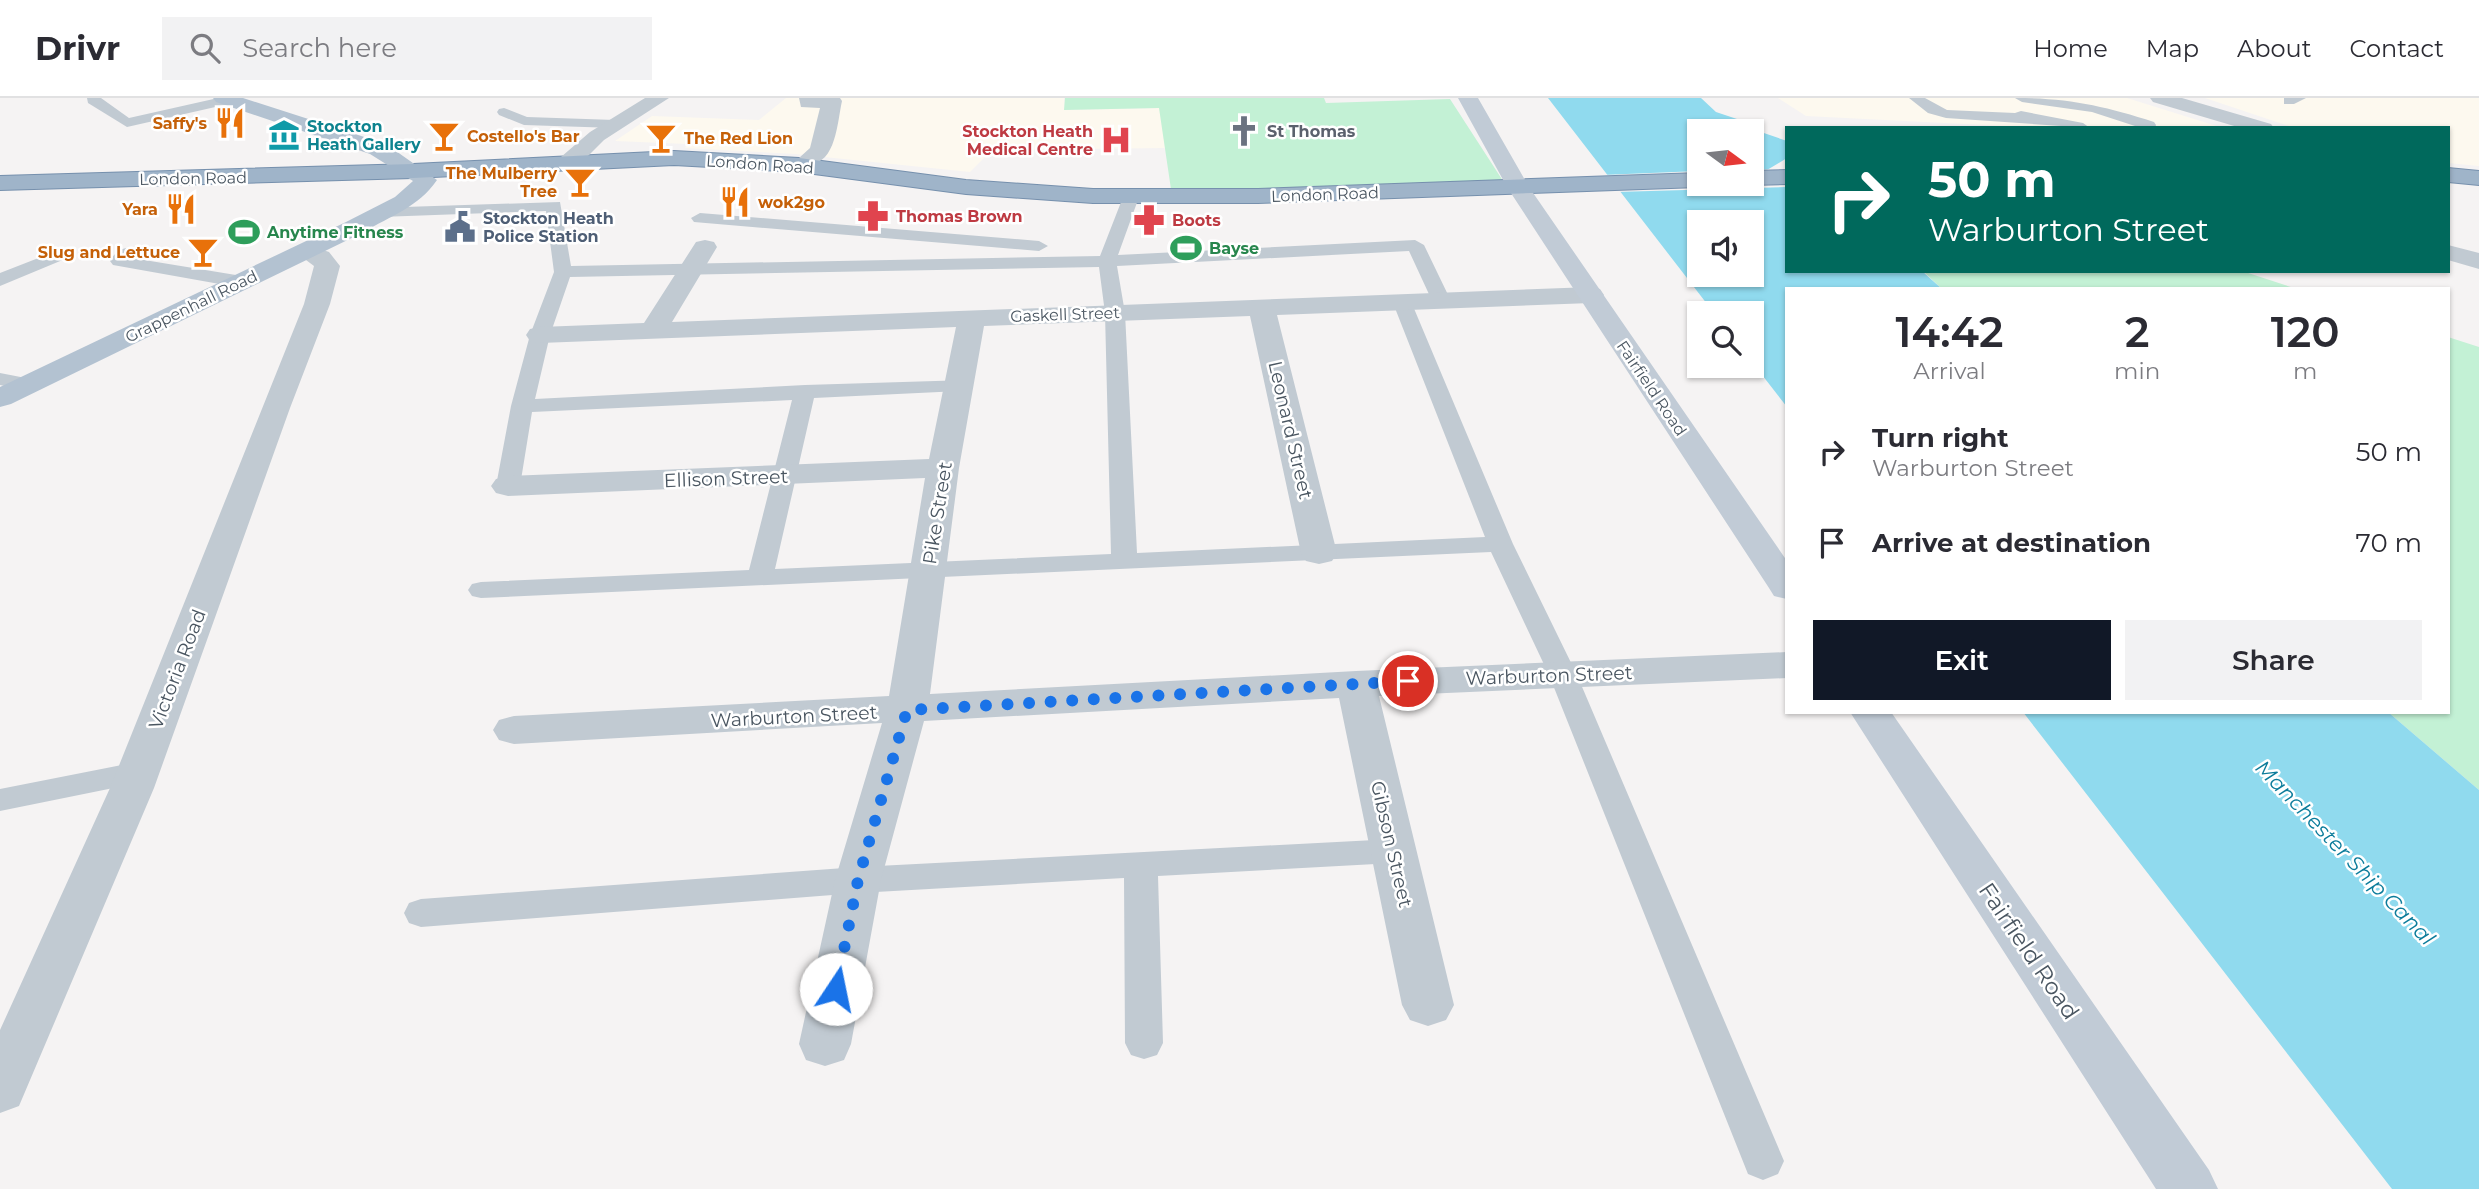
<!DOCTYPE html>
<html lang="en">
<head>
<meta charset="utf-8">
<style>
	:root { --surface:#fff; --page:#f2f2f3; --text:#2b2b33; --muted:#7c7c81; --line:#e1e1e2; --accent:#111827 }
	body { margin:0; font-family:Montserrat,sans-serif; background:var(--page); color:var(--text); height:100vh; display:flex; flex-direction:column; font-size:26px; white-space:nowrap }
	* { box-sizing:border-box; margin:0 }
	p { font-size:23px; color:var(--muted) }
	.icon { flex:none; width:38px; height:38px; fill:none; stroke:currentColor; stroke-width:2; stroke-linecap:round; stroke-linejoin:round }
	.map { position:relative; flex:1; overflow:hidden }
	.panel { position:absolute; left:1785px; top:189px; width:665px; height:427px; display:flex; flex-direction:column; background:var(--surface); border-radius:0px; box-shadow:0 2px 5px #0004 }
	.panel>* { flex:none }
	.banner { position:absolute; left:1785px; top:28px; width:665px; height:147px; border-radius:0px; box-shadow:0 2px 5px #0004; background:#00695c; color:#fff; overflow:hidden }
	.needle { width:46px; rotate:105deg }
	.controls { position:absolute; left:1687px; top:21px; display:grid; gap:14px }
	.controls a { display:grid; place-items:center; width:77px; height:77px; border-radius:0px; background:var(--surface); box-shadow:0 2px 5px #0004; font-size:35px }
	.pin { position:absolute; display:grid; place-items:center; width:60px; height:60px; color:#fff; margin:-30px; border:4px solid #fff; border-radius:50%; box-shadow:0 2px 7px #0007 }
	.me { position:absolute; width:77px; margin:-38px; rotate:11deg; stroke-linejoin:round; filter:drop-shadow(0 0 5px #0008) }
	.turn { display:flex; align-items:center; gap:24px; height:147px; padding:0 28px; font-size:32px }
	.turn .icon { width:91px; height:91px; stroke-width:2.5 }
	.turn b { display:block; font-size:49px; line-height:60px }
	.eta { display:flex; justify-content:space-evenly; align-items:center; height:119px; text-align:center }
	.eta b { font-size:42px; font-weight:600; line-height:49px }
	.primary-button { display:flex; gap:14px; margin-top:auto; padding:14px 28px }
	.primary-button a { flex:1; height:80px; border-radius:0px; background:var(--accent); color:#fff; font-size:28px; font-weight:600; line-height:80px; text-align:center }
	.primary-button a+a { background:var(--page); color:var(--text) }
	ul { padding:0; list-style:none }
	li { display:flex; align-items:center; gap:21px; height:91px; padding:0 28px }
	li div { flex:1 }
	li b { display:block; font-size:26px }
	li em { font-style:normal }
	header { display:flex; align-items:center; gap:42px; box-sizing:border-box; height:98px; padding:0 35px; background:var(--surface); border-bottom:2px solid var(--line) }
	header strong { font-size:33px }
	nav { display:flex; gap:38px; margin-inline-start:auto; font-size:24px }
	.search { width:490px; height:63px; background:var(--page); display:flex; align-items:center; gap:18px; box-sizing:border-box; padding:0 24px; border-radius:0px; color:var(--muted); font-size:26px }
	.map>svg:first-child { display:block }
</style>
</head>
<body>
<header>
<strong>Drivr</strong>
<div class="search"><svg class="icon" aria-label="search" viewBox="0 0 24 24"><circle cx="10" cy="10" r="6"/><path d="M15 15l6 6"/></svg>Search here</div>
<nav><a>Home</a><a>Map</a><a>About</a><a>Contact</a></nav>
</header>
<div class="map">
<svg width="2479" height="1091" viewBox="0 0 2479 1091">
	<rect width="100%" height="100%" fill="#f5f3f3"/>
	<!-- commercial -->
	<path fill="#fdf9ef" d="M786 0H1064L1065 12 1160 10 1165 50 992 52 970 74 795 56 685 50 687 46 615 43 652 18 759 22Z
		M1778 0H2127L2223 30H2045L1806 18Z
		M2205 0H2479V68L2448 65V30H2295Z"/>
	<!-- green -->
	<path fill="#c3f1d5" d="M1065 0H1324L1326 5 1450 1 1505 86 1172 98 1159 10 1064 12Z
		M1923 173H2242L2297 191H1942Z
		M2448 239 2479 249V692L2388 614H2448Z"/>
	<!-- water -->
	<path fill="#90daee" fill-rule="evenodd" d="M1548 0H1701L1716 14 1755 27 1758 33 1787 43V60L1767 72 1787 81V173H1922L1942 191H1787V309L1752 264V215H1714ZM1699 33H1752V86H1699ZM1699 124H1752V177H1699Z
		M2023 614H2388L2479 692V1091H2392Z"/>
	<!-- pier -->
	<path fill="#f5f3f3" d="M1776 71 1787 77V89L1616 94 1602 77 1699 73V86H1752V72Z"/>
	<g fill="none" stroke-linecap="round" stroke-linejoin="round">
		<defs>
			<path id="trunk" d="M674 53 799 60 966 82 1093 91H1258L1699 75V86H1708L1699 89 1258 105H1093L966 96 799 74 674 67 413 80 0 92V78L413 66Z
				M2448 70 2479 73V87L2448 84Z
				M1787 72V86L1752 87 1748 86H1752V73Z"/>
		</defs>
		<!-- trunk casing -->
		<use href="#trunk" stroke="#7690ad" stroke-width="2"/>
		<!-- service -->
		<path fill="#c1cad2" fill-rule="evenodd" d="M87 0H101L129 20 218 0 235 2 233 5 127 29 88 5Z
			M1909 0H1925L1947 12 2015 15 2021 13 2083 25 2090 30 1946 20 1928 15Z
			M2015 0C2068 0 2104 8 2154 24L2156 27 2155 30H2134L2135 28 2092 14 2022 4Z
			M2284 0H2306L2294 6H2284Z
			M504 10 527 19 615 22 622 26 615 30 524 27 499 17 497 14 499 11Z
			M1131 94 1139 99 1118 157 1415 142 1424 147 1451 203 1448 207H1434L1409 153 1117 168 1125 215 1137 455 1485 439 1393 205 1403 199 1410 201 1513 446 1577 577 1784 1063 1778 1076 1763 1082 1748 1076 1549 577 1491 454 481 500 472 498 468 492 472 486 481 484 749 472 792 302 532 314 520 388 516 393 508 395 500 393 496 388 511 308 530 237 554 174 546 113 380 119 371 114 374 110 560 104 571 168 1100 158 1123 99ZM1099 169 1105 215 1111 456 775 471 814 300 960 293 968 292 971 287 968 282 805 287 535 301 550 237 570 179Z
			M700 115 1039 143 1048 148 1039 153 694 124 691 120Z
			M126 150 135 155 132 160 242 178 251 184 242 190 113 167 110 163C114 156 118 152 126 150Z
			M59 152 68 157 65 161 0 188V175Z
			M0 275 36 282 39 287 36 292 28 293 0 287Z
			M137 664 148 667 153 675 148 683 0 713V691Z
			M1394 741 1406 744 1411 753 1406 762 1394 765 1158 778 1163 945 1157 957 1144 961 1131 957 1125 945 1124 780 858 795 421 829 409 825 404 815 409 805 421 801 858 769Z"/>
		<!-- pedestrian -->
		<path fill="#c1cad2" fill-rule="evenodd" d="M799 0H840L842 3C837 25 836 73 802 65L799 60 810 50 820 10 801 9Z"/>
		<!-- minor -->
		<path fill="#c1cad2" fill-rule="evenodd" d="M645 0H669L604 42 577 69H561L558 64 561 59 590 34Z
			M2150 0H2182L2271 26 2274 30H2241L2153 4Z
			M705 142 714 144 717 149 672 224 1591 189 1600 191 1604 197 1600 203 1591 205 1277 217 1337 455 1332 463 1319 466 1306 463 1301 455 1250 218 984 228 959 370 930 596 1356 573 1787 554V580L1379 598 1454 907 1446 922 1428 928 1410 922 1402 907 1339 600 924 623 881 782 851 946 844 962 825 968 806 962 799 946 835 782 882 625 514 646 499 642 493 632 499 622 514 618 889 598 925 380 508 398 496 395 491 388 496 381 508 378 929 361 956 229 540 245 530 243 526 237 530 231 540 229 644 225 696 144Z
			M306 146 329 154 340 168 330 206 290 310 154 690 19 1008 0 1015V932L110 690 304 206 314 168 294 153 297 148Z
			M2448 147 2479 155V171L2448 162Z"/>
		<!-- secondary -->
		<path fill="#c1cbd6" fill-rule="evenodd" d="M1458 0H1478L1529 89 1787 463V501L1774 498 1769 490 1507 89Z
			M1850 614H1891L2209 1072 2218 1091H2156Z"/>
		<!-- primary -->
		<path fill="#b3c2d1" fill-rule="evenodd" d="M213 0H243L386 46 437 82C419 109 390 118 364 134L11 306 0 309V289L346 124 395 99 413 83 370 56 216 4Z"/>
		<!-- trunk -->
		<use href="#trunk" fill="#9fb4c9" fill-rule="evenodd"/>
	</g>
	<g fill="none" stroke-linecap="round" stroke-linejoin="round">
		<!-- route -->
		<path stroke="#1a73e8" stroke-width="12" stroke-dasharray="0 21.6" d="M836 891 858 782 907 612 1408 583"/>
	</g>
	<!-- icons -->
	<defs>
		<symbol id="restaurant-bare" viewBox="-9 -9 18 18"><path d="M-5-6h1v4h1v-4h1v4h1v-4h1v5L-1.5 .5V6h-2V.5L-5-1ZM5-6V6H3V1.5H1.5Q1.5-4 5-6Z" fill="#e8710a" stroke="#fff" stroke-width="2.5" paint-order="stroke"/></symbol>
		<symbol id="church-bare" viewBox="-9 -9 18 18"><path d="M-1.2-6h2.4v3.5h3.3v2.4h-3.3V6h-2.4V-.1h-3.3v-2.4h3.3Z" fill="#6b7280" stroke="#fff" stroke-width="2.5" paint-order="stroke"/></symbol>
		<symbol id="museum-bare" viewBox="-9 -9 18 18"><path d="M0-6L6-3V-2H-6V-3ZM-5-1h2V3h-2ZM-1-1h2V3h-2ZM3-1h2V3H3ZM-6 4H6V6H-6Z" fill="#0f9aa8" stroke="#fff" stroke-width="2.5" paint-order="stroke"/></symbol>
		<symbol id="bar-bare" viewBox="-9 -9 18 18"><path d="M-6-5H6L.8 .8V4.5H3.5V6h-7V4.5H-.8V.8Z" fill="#e8710a" stroke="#fff" stroke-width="2.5" paint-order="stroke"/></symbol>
		<symbol id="hospital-bare" viewBox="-9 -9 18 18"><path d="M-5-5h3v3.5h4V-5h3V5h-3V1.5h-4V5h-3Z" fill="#e0444e" stroke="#fff" stroke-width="2.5" paint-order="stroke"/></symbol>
		<symbol id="pharmacy-bare" viewBox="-9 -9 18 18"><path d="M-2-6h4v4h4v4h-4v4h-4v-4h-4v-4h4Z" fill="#e0444e" stroke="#fff" stroke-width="2.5" paint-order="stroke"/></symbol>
		<symbol id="civic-bare" viewBox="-9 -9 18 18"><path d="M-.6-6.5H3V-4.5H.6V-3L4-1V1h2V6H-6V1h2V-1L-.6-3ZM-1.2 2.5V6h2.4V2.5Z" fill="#5c6f8a" stroke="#fff" stroke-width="2.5" paint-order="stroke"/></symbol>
		<symbol id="stadium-bare" viewBox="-9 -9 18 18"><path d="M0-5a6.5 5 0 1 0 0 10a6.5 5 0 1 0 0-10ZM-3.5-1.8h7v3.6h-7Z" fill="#2e9e5b" stroke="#fff" stroke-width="2.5" paint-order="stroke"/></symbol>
	</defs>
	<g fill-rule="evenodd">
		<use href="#restaurant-bare" x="208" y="3" width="44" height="44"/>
		<use href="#church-bare" x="1222" y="11" width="44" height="44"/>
		<use href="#museum-bare" x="262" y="15" width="44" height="44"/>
		<use href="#bar-bare" x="422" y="16" width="44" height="44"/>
		<use href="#bar-bare" x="639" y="18" width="44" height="44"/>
		<use href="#hospital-bare" x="1094" y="20" width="44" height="44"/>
		<use href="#bar-bare" x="558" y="62" width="44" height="44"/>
		<use href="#restaurant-bare" x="713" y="82" width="44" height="44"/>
		<use href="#restaurant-bare" x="159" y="89" width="44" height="44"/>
		<use href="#pharmacy-bare" x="851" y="96" width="44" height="44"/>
		<use href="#pharmacy-bare" x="1127" y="100" width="44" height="44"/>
		<use href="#civic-bare" x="438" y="107" width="44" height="44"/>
		<use href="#stadium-bare" x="222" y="112" width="44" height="44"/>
		<use href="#stadium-bare" x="1164" y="128" width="44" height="44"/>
		<use href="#bar-bare" x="181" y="132" width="44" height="44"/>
	</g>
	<g text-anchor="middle" stroke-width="5" stroke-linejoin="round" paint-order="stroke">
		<!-- far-food labels -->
		<g font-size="16" font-weight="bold" fill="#c56008" stroke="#fff" text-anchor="end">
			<text x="207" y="31">Saffy's</text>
			<text x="467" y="44" text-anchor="start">Costello's Bar</text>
			<text x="684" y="46" text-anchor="start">The Red Lion</text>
			<text x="557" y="81">The Mulberry<tspan x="557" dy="18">Tree</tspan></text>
			<text x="758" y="110" text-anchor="start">wok2go</text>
			<text x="158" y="117">Yara</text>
			<text x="180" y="160">Slug and Lettuce</text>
		</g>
		<!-- far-culture labels -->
		<g font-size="16" font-weight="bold" fill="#0d838f" stroke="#fff" text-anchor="start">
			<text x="307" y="34">Stockton<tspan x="307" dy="18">Heath Gallery</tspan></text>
		</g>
		<!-- far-health labels -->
		<g font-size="16" font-weight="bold" fill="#be3a42" stroke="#fff" text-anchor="start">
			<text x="1093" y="39" text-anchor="end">Stockton Heath<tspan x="1093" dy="18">Medical Centre</tspan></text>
			<text x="896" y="124">Thomas Brown</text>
			<text x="1172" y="128">Boots</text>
		</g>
		<!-- far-worship labels -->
		<g font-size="16" font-weight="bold" fill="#5b616d" stroke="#fff" text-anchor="start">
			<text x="1267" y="39">St Thomas</text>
		</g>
		<!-- far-street labels -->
		<g font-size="16" fill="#4a5661" stroke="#fff">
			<text transform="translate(760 66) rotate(4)" y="6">London Road</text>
			<text transform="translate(193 80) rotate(-1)" y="6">London Road</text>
			<text transform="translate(1325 96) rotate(-2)" y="6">London Road</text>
			<text transform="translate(191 208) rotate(-26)" y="6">Grappenhall Road</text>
			<text transform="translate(1065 216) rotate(-2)" y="6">Gaskell Street</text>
			<text transform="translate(1652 290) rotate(56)" y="6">Fairfield Road</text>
		</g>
		<!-- far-service labels -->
		<g font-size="16" font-weight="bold" fill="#4e5e75" stroke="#fff" text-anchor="start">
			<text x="483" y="126">Stockton Heath<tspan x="483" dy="18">Police Station</tspan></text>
		</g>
		<!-- far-leisure labels -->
		<g font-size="16" font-weight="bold" fill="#27864d" stroke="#fff" text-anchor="start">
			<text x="267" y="140">Anytime Fitness</text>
			<text x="1209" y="156">Bayse</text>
		</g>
		<!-- street labels -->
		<g font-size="19" fill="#4a5661" stroke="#fff">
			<text transform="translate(1291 332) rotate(77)" y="7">Leonard Street</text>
			<text transform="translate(726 380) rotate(-2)" y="7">Ellison Street</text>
			<text transform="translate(937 415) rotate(-81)" y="7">Pike Street</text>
			<text transform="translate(177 571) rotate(-69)" y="7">Victoria Road</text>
			<text transform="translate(1549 577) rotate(-2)" y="7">Warburton Street</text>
			<text transform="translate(794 618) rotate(-3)" y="7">Warburton Street</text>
			<text transform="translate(1392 746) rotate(77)" y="7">Gibson Street</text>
		</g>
		<!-- water labels -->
		<g font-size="21" font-style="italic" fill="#0c7c9b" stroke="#fff">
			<text transform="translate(2345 755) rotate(46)" y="7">Manchester Ship Canal</text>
		</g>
		<!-- near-street labels -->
		<g font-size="23" fill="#4a5661" stroke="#fff">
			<text transform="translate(2029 853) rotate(56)" y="8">Fairfield Road</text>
		</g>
	</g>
</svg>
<div class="controls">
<a><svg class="needle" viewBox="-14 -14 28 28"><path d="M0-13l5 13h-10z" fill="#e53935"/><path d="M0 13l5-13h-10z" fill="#7c7c81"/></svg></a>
<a><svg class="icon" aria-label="sound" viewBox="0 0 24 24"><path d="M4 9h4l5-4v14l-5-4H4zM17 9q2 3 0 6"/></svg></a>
<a><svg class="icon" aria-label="search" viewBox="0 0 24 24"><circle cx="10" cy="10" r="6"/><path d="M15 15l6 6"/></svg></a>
</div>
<div class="pin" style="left:1408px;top:583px;background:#d93025"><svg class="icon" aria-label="arrive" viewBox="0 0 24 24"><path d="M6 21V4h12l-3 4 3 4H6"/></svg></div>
<svg class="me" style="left:836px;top:891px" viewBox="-20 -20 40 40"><circle r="19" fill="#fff"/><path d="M0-13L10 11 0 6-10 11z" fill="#1a73e8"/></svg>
<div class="banner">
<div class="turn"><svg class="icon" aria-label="right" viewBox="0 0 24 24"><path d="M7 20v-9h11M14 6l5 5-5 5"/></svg><div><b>50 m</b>Warburton Street</div></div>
</div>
<section class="panel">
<div class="eta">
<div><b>14:42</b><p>Arrival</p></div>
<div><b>2</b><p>min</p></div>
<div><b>120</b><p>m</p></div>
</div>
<ul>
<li><svg class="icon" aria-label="right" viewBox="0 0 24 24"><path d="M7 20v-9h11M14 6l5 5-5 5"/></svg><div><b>Turn right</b><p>Warburton Street</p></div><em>50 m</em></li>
<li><svg class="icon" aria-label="arrive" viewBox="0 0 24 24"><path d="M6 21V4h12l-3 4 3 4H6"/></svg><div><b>Arrive at destination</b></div><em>70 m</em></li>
</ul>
<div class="primary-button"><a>Exit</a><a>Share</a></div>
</section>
</div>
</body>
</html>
